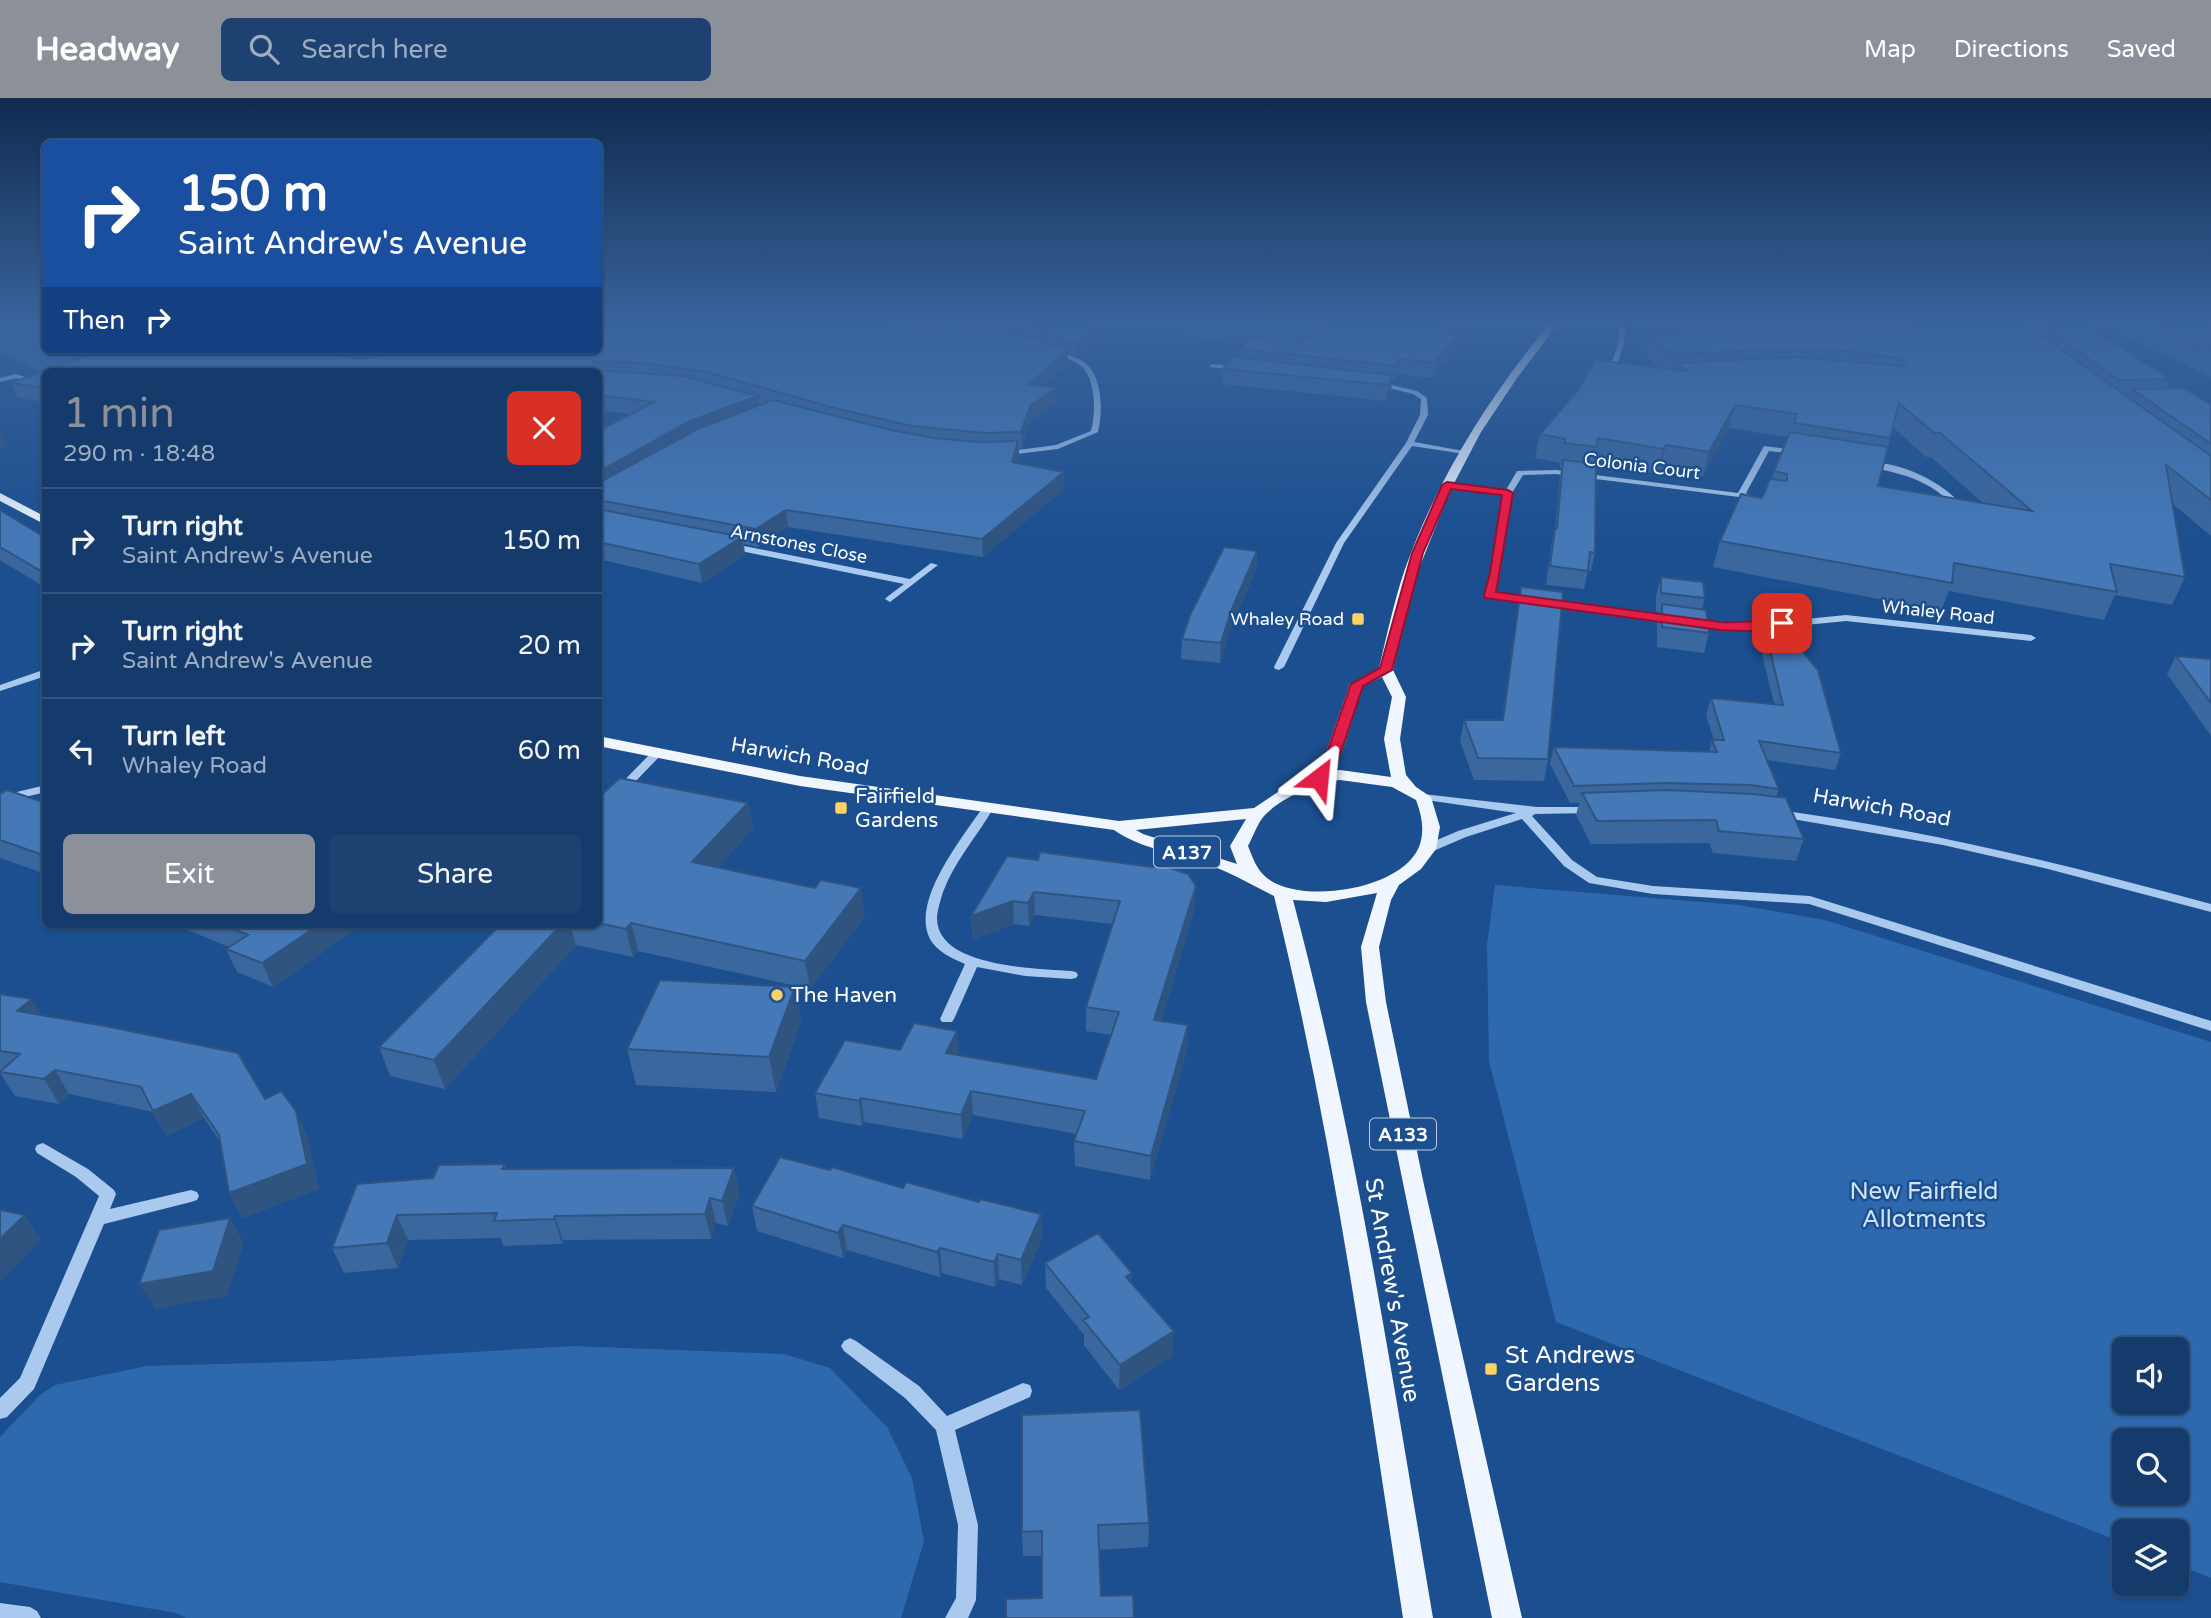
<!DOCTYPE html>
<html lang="en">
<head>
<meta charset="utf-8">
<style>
	:root { --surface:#143b6b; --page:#1d4271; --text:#f1f3f6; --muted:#9dadc1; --line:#33557e; --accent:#8c9099 }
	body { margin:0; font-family:"Varela Round",sans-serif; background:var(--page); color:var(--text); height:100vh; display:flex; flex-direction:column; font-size:26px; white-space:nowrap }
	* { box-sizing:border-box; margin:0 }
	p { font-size:23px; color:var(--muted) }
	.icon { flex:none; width:38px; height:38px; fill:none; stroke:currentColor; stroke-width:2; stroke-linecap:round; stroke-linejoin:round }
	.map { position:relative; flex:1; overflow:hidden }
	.details { position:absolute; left:42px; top:270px; width:560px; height:560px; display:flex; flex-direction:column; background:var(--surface); border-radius:10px; box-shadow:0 2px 5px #0004,0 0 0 2px var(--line) }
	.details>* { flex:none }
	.guide { position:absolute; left:42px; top:42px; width:560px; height:214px; border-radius:10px; box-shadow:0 2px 5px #0004,0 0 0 2px var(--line); background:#1a4fa0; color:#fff; overflow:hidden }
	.controls { position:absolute; left:2112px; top:1239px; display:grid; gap:14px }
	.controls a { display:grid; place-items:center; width:77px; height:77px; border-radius:10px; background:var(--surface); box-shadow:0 2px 5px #0004,0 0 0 2px var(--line); font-size:35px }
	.pin { position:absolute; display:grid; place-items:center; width:60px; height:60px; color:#fff; margin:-30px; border-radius:14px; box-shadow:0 4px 10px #0006 }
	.me { position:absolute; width:77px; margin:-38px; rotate:29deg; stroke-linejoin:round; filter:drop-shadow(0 0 5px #0008) }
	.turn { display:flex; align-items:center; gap:24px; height:147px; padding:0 21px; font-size:32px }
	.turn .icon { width:91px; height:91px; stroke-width:2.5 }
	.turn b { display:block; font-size:49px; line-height:60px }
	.then { display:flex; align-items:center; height:66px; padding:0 21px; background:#0003; gap:14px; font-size:26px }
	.round { display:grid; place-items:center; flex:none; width:74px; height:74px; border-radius:10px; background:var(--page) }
	.overview { display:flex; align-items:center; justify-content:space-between; height:119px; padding:0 21px }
	h1 { font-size:42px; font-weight:600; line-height:52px; color:var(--accent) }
	.button { display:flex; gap:14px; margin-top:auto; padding:14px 21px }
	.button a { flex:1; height:80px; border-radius:10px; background:var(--accent); color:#fff; font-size:28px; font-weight:600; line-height:80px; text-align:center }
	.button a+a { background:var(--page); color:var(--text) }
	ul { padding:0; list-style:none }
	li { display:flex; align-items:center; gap:21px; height:105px; padding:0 21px; border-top:2px solid var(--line) }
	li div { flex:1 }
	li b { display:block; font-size:26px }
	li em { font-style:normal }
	header { display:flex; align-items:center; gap:42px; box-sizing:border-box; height:98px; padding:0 35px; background:var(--accent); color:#fff }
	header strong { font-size:33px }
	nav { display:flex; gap:38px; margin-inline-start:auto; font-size:24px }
	.search { width:490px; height:63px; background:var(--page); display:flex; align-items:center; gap:18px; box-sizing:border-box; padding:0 24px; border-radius:10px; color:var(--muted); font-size:26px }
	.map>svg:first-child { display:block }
</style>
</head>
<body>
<header>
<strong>Headway</strong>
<div class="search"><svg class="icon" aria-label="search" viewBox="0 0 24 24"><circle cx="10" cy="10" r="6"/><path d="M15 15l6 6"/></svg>Search here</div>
<nav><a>Map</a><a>Directions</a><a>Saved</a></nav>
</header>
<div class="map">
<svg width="2211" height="1520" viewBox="0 0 2211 1520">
	<rect width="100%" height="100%" fill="#1b4f8f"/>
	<!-- green -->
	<path fill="#2e69ad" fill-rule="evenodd" d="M0 226H45L46 252H143L46 273 45 283 28 278 38 273 0 254Z
		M1145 226H1333L1297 253 1207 242Z
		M1495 787 1739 807 1825 822 2211 944V1480L2177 1466V1433H2124V1445L1556 1224 1489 963 1487 847ZM2177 1251V1304H2124V1251ZM2124 1342H2177V1395H2124Z
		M571 1248 784 1256 830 1270 887 1329 912 1380 924 1443 901 1520H186L176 1515 0 1484V1339L40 1297 55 1287 147 1268 326 1263Z"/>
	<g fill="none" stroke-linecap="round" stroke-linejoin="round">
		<!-- minor -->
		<path fill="#a9c9ee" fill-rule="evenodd" d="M1493 226H1501L1496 229Z
			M1620 226H1626L1624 246 1617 266 1627 272 1628 273 1625 275 1611 267 1618 246Z
			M1052 252C1063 255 1075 258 1084 264 1103 278 1103 314 1098 334L1058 351 1000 358V354H1003L1056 347 1091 333C1096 315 1096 281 1081 268 1072 261 1060 258 1050 255Z
			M1212 266 1242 269 1245 271 1242 273 1210 269 1209 268Z
			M16 276 46 285V289L16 280 0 284V280Z
			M1375 283 1417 293 1427 300 1428 317 1414 344 1469 354 1465 356 1412 348 1344 445 1284 569 1279 572 1275 571 1274 569 1336 445 1406 345 1420 317 1421 301 1413 296 1373 286 1372 285Z
			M1764 348 1796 352 1800 354 1796 356 1769 353 1746 395 1751 398 1747 400 1556 376 1523 377 1512 395 1500 475 1495 495 1675 520V524L1672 525 1487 499 1485 497 1492 475 1504 397 1447 389 1443 387 1447 385 1506 392 1517 373 1556 372 1738 395Z
			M1863 364C1902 363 1942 383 1967 412L1960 414C1930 381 1905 376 1863 368Z
			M729 445 910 481 931 465 938 467 890 504 885 501 887 499 904 486 726 450V446Z
			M1846 517 2031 537 2036 540 2031 543 1846 523 1756 532 1694 528 1689 525 1694 522 1756 526Z
			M46 571V578L0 593V587Z
			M656 653 662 656 660 658 602 718 598 719V709L652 654Z
			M46 687V694L0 705V698Z
			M1423 696 1537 709H1597L1599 711 1597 713 1593 715 1535 716 1532 718 1572 762 1597 779 1653 788 1810 798 2211 923V933L1809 806 1653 796 1589 785 1564 768 1522 721 1466 739 1431 754H1423L1421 751 1423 748 1458 733 1516 715 1419 701 1417 699Z
			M987 707 993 711C977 738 954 764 943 794 941 801 937 813 937 820 937 870 1037 870 1071 873L1076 874 1078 877 1076 880 1071 881 1025 878 977 869 954 921 952 924H942L940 921 965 866C952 860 937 854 930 841 910 803 963 739 983 709Z
			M1779 712C1926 732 2068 767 2211 806V814L2048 771 1943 747 1775 718 1773 716Z
			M43 1045 88 1071 114 1092 116 1096 110 1111 191 1092 197 1094 199 1098 197 1102 191 1104 104 1126 34 1291 7 1319 0 1321V1300L20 1280 99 1098 76 1079 37 1055 35 1051 37 1047Z
			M850 1240 856 1243 919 1288 947 1318 1023 1285 1030 1287 1032 1293 1030 1299 955 1332 978 1427 976 1502 968 1520H945L956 1500 958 1427 936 1332 905 1300 844 1253 841 1248 844 1243Z
			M0 1505 30 1509 37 1513 41 1520H0Z"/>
		<!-- major -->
		<path fill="#f0f6ff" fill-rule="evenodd" d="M1549 226H1558L1517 280 1481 334 1450 393 1414 483 1393 572 1406 599 1400 641 1406 677 1416 689 1431 699 1440 729 1436 751 1421 771 1399 787 1391 802 1379 849 1386 904 1424 1087 1522 1520H1492L1366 904 1361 849 1377 795 1326 804 1293 802C1356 1038 1392 1279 1433 1520H1403C1366 1278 1333 1036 1274 798 1250 786 1227 772 1200 764 1171 754 1140 750 1114 732L800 688 598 648V638L800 678 1119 723 1254 710 1281 692 1313 677 1326 654 1350 586 1379 570C1387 537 1394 503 1405 471 1437 381 1489 299 1549 226ZM1382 579 1392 599 1384 641 1391 679 1340 672 1331 673 1342 654 1363 588ZM1340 682 1392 689 1416 702C1422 718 1425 733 1419 749 1401 792 1301 807 1267 780 1256 771 1253 760 1248 748 1253 739 1257 726 1264 718 1282 699 1315 685 1340 682ZM1246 721 1230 748 1237 766 1143 736 1136 732Z
			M0 395 46 419V427L0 403Z"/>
	</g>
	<!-- wall -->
	<path fill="#3a679d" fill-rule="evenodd" d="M598 226H1106V234L1076 260 1068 257V267L1044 288 1056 305 1030 324 1022 350 1019 351V360L1017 365 1064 374V391L983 459 788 429 758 449 744 446 745 457 702 485 598 461V333L631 316 598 312V273H46V304L18 300 11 285 102 252H598Z
		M1326 226H1462L1454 235 1460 250 1438 271 1433 280 1397 276 1395 283H1392L1391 292 1386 303 1222 286 1223 271 1238 260 1239 251 1302 244Z
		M1877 226H2084L2170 281 2166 290 2211 307V438L2173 406 2185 479 2172 507 2115 497 2104 522 1949 493 1941 513 1713 469 1720 443 1762 400 1771 382 1774 373 1788 339 1729 330 1703 378 1660 371 1658 376 1594 365 1595 455 1591 473H1588L1584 491 1546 487 1551 448 1555 430 1561 370H1560V365L1535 360 1540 336 1656 269 1646 258 1651 237 1682 236 1684 229H1879ZM1893 329 1926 359H1931L1983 405 1878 388Z
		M2098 226H2211V279Z
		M0 412 46 440V490L0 462Z
		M1257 453 1256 472 1230 532 1220 565 1181 561 1182 541Z
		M1661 479 1705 500 1702 511 1709 535 1704 555 1657 549V525L1659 514H1656V498Z
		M1521 489 1548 661 1544 683 1474 682 1460 643 1464 622H1502Z
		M1762 519 1841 655 1835 672 1767 662 1779 691 1776 699 1804 741 1796 763 1713 755 1709 745 1591 746 1576 717 1579 705H1570L1550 666 1554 649 1709 654 1712 642H1714L1706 617 1711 600 1774 606 1757 535Z
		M2176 558 2211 561V638L2167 576Z
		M0 696 46 705V776L0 760Z
		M748 705 753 731 718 769 865 818 810 891 638 853 633 859 576 847 445 991 390 978 379 949 501 826H598Z
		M1007 758 1195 811 1161 923 1188 927 1187 952 1150 1082 1075 1068 1074 1043 1077 1036 973 1017 963 1041 864 1024 862 1028 819 1020 815 995 900 952 959 957 1096 981 1111 937 1086 933V909L1112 826 1035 817 1029 828 1014 826 973 841 971 818Z
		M173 826H363L273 889 237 874 226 851 229 849Z
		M795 889 801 924 776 994 636 987 627 951Z
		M0 896 41 917 265 1001 307 1037 319 1091 242 1120 229 1095 221 1045 204 1020 166 1038 153 1014 69 996 59 1006 15 998 0 975Z
		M505 1066 506 1071 740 1095 728 1128 716 1125 711 1141 563 1142 562 1146 503 1148 501 1140 408 1142 398 1170 344 1175 332 1150 433 1080Z
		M903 1090 1041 1116 1042 1140 1022 1187 999 1181 995 1189 942 1175 940 1179 847 1152 843 1160 757 1133 752 1108Z
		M1045 1165 1132 1185 1173 1258 1119 1292 1084 1247V1237L1046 1190Z
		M1022 1317 1149 1425 1148 1449 1099 1452 1042 1500V1458H1023L1022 1434Z"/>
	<!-- shaded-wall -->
	<path fill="#305480" d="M1098 226H1106V234L1076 260V246Z
		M1449 226H1462L1440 247 1442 233Z
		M1462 236 1460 250 1438 271 1433 280 1435 265 1440 256Z
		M1068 252V267L1030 301 1029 286Z
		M1399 261 1397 276 1395 283 1396 268Z
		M1392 277 1391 292 1386 303 1388 287Z
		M1056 290V305L1030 324 1022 350 1021 334 1030 308Z
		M758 298 760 313 598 393V374L690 323Z
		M1735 307 1729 330 1703 378 1709 354Z
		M0 331 6 345 0 355Z
		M1018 343 1019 360 1012 381V364Z
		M1666 347 1660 371 1658 376 1663 351Z
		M1064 374V391L983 459 982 441Z
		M786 412 788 429 758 449 756 431Z
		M742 439 745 457 702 485 699 466Z
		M1257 453 1256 472 1230 532 1220 565 1221 545 1231 513Z
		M748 705 753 731 698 791 692 764Z
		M1196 788 1195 811 1154 946V922Z
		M861 790 865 818 810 891 805 863Z
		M1034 794 1035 817 1029 828 1028 805Z
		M1013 803 1014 826 973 841 971 818Z
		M631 825 638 853 633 859 626 831Z
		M320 826H363L273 889 262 865Z
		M562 826H570L576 847 445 991 434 962Z
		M795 889 801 924 776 994 769 959Z
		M32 901 46 925 17 913Z
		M1188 927 1187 952 1150 1082 1151 1058Z
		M957 933 959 957 946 955Z
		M55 972 69 996 59 1006 44 981Z
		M971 993 973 1017 963 1041 961 1017Z
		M191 996 204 1020 166 1038 153 1013Z
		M861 1000 864 1024 862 1028 859 1003Z
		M296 1013 307 1037 319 1091 242 1120 229 1095Z
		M734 1070 740 1095 728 1128 722 1103Z
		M710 1100 716 1125 711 1141 705 1116Z
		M1041 1116 1042 1140 1022 1187 1021 1162Z
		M25 1117 41 1142 0 1184V1141Z
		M397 1117 408 1142 398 1170 387 1145Z
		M555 1118 563 1142 562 1146 554 1121Z
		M230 1120 244 1145 227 1198 155 1211 139 1186Z
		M843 1127 847 1152 843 1160 838 1135Z
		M940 1150 942 1175 940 1179 937 1154Z
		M998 1156 999 1181 995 1189 994 1164Z
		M1132 1175V1200L1126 1179Z
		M1174 1233 1173 1258 1119 1292 1120 1267Z"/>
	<!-- building -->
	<path fill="#4478b7" stroke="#305480" stroke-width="2" d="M598 226H866L993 233 1024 238 1068 252 1029 286 1056 290 1030 308 1021 334 985 335 912 328 838 311 707 274 643 265 593 263 595 272 683 278 758 298 690 323 598 374V333L654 304 598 297V273H46V290L11 285 102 252H312L359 261 376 259 374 256 356 252H598Z
		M1003 226H1098L1076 246 1039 232 1013 227Z
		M1326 226H1449L1442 233 1462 236 1440 256 1435 265 1399 261 1396 268 1239 251 1249 239 1302 244Z
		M1905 226H2025L2211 358V402L2166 367 2185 479 2110 466 2117 494 1954 465 1952 485 1720 443 1741 396 1762 400 1770 381 1787 383V376L1774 373 1790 334 1888 349 1878 388 2032 413 1940 335H1934L1899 305 1890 340 1794 325 1797 316 1735 307 1709 354 1666 347 1663 351 1598 340 1597 349 1565 345V341L1540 336 1579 291 1595 262 1686 273 1678 265 1797 259 1900 268 1905 265 1903 261 1857 254 1799 250 1680 256 1667 254 1651 237 1691 236 1684 229H1908Z
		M2041 226H2084L2170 281 2119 282Z
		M2151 226H2211V253Z
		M1233 259 1392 277 1388 287 1223 271Z
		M2184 290 2211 307V346L2132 291Z
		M773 302 891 332 934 340 979 344 1018 343 1012 364 1064 374 982 441 786 412 756 431 598 402V385L698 331Z
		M1563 362 1596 366 1595 455 1590 454 1588 473 1550 468 1555 430H1557Z
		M598 411 742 439 699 466 598 444Z
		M0 412 46 440V476L0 449Z
		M1224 449 1257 453 1231 513 1221 545 1182 541 1190 517Z
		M1661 479 1703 484 1705 500 1661 495Z
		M1521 489 1563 494 1548 661 1478 660 1464 622H1503Z
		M1662 506 1706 512 1709 535 1662 529Z
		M1773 518 1818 572 1841 655 1759 643 1779 691 1750 687 1667 685 1574 688 1554 649 1717 654 1712 642H1724L1711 600 1783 607 1762 519Z
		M2176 558 2211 561V605Z
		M620 680 748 705 692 764 815 790 821 782 861 790 805 863 631 825 626 831 598 825V700Z
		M7 692 46 705V758L0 742V696Z
		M1668 692 1752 696 1786 700 1804 741 1719 733 1716 722 1597 723 1582 695Z
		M1040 754 1152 769 1158 766 1188 776 1196 788 1154 922 1188 927 1151 1058 1074 1043 1085 1013 971 993 961 1017 861 1000 859 1003 815 995 845 942 900 952 914 925 957 933 946 955 1096 981 1119 914 1086 909 1120 803 1034 794 1028 805 1013 803 971 818 1007 758 1038 762Z
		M220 826H320L262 865 226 851 248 837Z
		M501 826H562L434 962 379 949Z
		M660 882 795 889 769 959 627 951Z
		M0 896 32 901 17 913 105 928 238 955 265 1001 281 993 296 1013 307 1066 229 1095 219 1037 191 996 153 1013 141 989 55 972 44 981 0 974 20 956 0 953Z
		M780 1059 830 1072 832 1069 903 1090 906 1084 979 1104 980 1101 1041 1116 1021 1162 998 1156 994 1164 940 1150 937 1154 843 1127 838 1135 752 1108Z
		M505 1066 502 1071 734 1070 722 1103 710 1100 705 1116 555 1118 554 1121 494 1123 497 1115 397 1117 387 1145 332 1150 357 1086 433 1080 439 1067Z
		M0 1112 25 1117 0 1141Z
		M230 1120 213 1173 139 1186 159 1132Z
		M1098 1135 1132 1175 1126 1179 1174 1233 1120 1267 1083 1222 1089 1219 1045 1165Z
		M1140 1312 1149 1425 1098 1427 1101 1498 1133 1497 1134 1520H1006V1501L1042 1500V1433L1022 1434V1317Z"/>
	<!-- sky -->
	<linearGradient id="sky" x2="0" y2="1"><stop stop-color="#0f2b4f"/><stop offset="0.51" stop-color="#39639b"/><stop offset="1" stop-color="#39639b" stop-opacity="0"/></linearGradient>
	<rect width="2211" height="439" fill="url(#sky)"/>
	<!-- route -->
	<path fill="#e11d48" stroke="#92132f" stroke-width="2" d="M1447 384 1508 392 1513 395 1496 494 1720 524C1732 525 1783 521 1788 525 1772 537 1739 532 1720 532L1485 500 1484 497 1490 475 1502 397 1451 391 1423 455 1392 572 1363 588 1341 654 1324 684H1313L1311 680 1327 654 1351 586 1380 570 1412 455 1442 387Z"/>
	<!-- markers -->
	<g fill="#ffd166" stroke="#1b4f8f" stroke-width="2.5">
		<rect x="1351" y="514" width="14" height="14" rx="3.5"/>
		<rect x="834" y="703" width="14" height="14" rx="3.5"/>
		<circle cx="777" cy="897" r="7"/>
		<rect x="1484" y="1264" width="14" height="14" rx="3.5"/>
	</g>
	<g text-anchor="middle" stroke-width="5" stroke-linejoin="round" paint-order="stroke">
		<!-- far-street labels -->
		<g font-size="18" fill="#fff" stroke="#1b4f8f">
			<text transform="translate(1642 368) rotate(7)" y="6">Colonia Court</text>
			<text transform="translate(799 446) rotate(11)" y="6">Arnstones Close</text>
			<text transform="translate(1938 514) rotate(6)" y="6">Whaley Road</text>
		</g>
		<!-- far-poi labels -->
		<g font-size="18" fill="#fff" stroke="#1b4f8f" text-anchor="end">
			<text x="1344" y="527">Whaley Road</text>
		</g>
		<!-- shield labels -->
		<g fill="#1b4f8f" stroke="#bbcadd" stroke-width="2">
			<rect x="1154" y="738.5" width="66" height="31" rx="5"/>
			<rect x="1370" y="1020.5" width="66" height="31" rx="5"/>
		</g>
		<g font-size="19" font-weight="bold" fill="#fff">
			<text x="1187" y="761">A137</text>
			<text x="1403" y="1043">A133</text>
		</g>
		<!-- street labels -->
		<g font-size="21" fill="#fff" stroke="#1b4f8f">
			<text transform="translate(800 658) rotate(10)" y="7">Harwich Road</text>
			<text transform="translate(1882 709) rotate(10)" y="7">Harwich Road</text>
		</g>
		<!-- poi labels -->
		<g font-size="21" fill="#fff" stroke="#1b4f8f" text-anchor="start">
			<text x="855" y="705">Fairfield<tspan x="855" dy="24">Gardens</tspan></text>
			<text x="791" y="904">The Haven</text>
		</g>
		<!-- near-park labels -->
		<g font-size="24" fill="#cfe3fa" stroke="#1b4f8f">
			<text x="1924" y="1101">New Fairfield<tspan x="1924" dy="28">Allotments</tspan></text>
		</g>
		<!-- near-street labels -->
		<g font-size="24" fill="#fff" stroke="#1b4f8f">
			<text transform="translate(1393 1192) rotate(80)" y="8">St Andrew's Avenue</text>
		</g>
		<!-- near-poi labels -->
		<g font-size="24" fill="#fff" stroke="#1b4f8f" text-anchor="start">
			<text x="1505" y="1265">St Andrews<tspan x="1505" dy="28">Gardens</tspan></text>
		</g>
	</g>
</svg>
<div class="controls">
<a><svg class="icon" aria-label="sound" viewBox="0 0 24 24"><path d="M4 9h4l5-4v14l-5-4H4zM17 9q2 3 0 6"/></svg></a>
<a><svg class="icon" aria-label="search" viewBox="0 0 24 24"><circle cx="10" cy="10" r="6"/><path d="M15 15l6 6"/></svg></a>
<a><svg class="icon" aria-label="layers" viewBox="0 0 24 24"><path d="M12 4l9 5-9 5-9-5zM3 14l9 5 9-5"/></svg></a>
</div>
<div class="pin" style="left:1782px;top:525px;background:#d93025"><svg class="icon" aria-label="arrive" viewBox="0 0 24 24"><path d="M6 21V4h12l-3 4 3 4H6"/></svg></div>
<svg class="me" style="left:1319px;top:680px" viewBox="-20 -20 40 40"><path d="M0-17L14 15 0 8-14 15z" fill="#e11d48" stroke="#fff" stroke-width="4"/></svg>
<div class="guide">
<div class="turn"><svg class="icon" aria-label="right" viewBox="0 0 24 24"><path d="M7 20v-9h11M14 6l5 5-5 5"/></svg><div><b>150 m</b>Saint Andrew's Avenue</div></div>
<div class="then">Then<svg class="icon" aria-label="right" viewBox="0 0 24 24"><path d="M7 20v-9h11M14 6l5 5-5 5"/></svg></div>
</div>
<section class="details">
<div class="overview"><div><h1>1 min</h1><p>290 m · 18:48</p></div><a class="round" style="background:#d93025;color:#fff"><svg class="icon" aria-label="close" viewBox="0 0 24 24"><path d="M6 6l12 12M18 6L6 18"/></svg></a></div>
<ul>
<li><svg class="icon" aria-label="right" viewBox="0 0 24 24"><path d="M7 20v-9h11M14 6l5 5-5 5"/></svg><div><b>Turn right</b><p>Saint Andrew's Avenue</p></div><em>150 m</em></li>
<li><svg class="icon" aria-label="right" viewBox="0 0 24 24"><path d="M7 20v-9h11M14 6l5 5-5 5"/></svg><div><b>Turn right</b><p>Saint Andrew's Avenue</p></div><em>20 m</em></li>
<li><svg class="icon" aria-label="left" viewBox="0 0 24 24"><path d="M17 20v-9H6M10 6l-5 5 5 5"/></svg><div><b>Turn left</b><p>Whaley Road</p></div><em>60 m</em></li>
</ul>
<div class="button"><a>Exit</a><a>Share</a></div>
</section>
</div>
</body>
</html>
